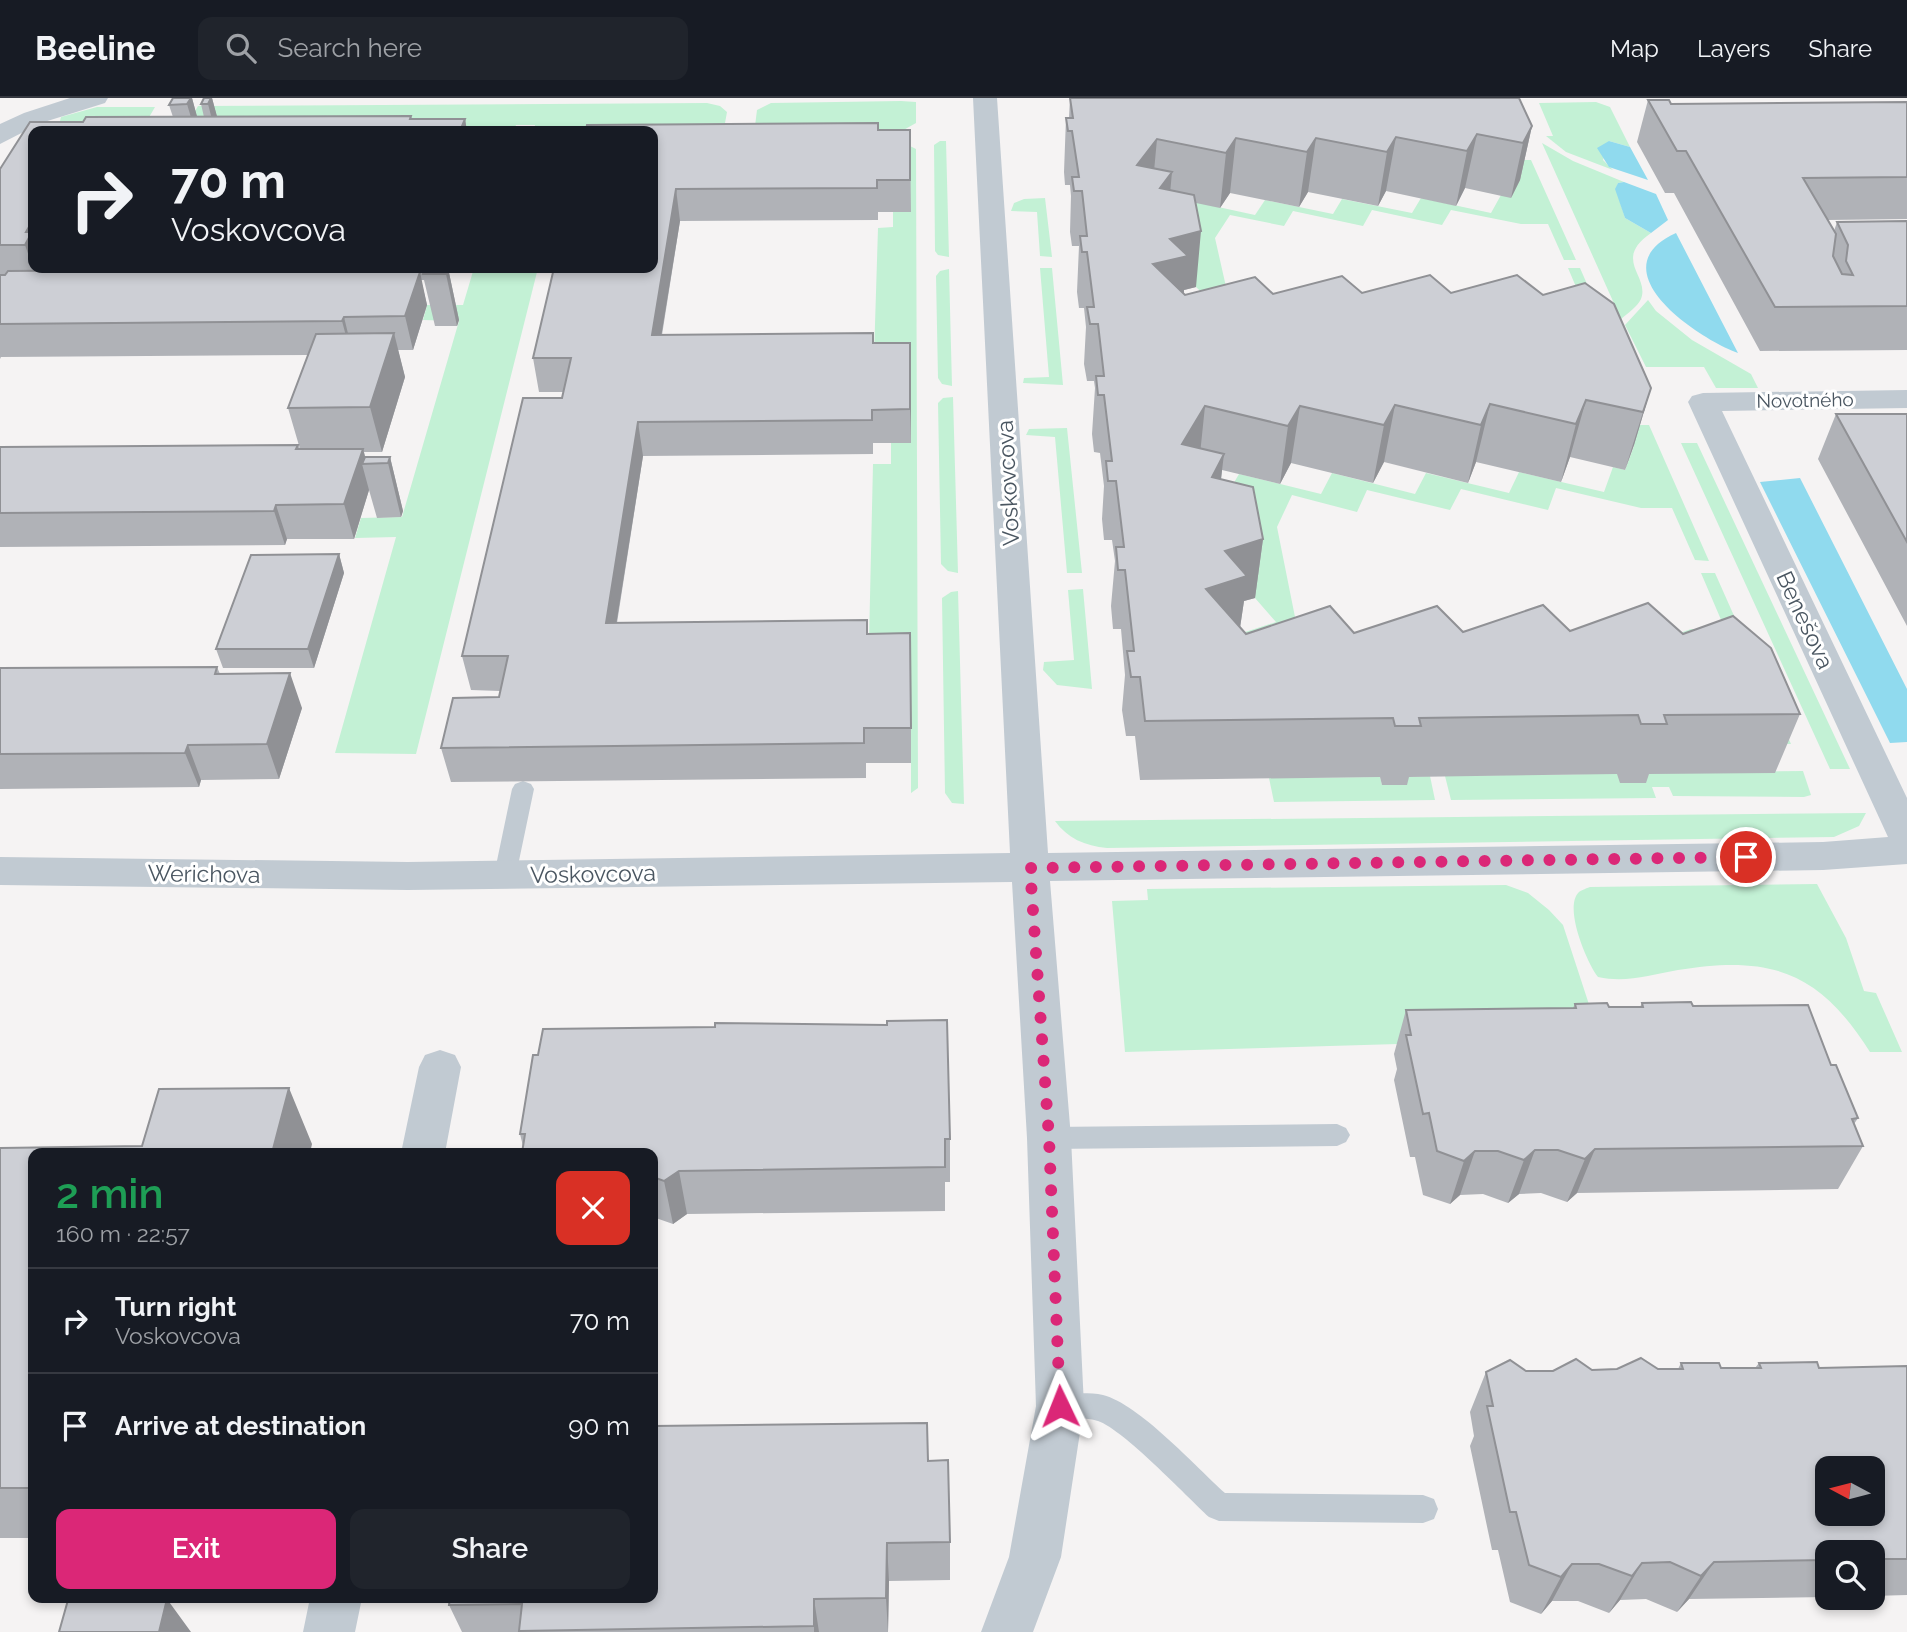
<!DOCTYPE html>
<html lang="en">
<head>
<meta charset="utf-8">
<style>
	:root { --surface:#171b24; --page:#20242c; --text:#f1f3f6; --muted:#9ea1a6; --line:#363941; --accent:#db2777 }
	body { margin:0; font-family:Raleway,sans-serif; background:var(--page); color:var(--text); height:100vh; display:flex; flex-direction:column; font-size:26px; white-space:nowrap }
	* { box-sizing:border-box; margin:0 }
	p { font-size:23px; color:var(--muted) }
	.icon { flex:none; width:38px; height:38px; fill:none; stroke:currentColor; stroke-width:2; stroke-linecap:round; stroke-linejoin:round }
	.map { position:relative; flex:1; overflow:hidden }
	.panel { position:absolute; left:28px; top:1050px; width:630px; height:455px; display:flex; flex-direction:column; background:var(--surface); border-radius:14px; box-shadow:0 4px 10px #0003 }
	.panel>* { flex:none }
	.top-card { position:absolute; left:28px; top:28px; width:630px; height:147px; border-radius:14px; box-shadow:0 4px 10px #0003; background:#171b24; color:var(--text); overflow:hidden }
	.needle { width:46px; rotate:277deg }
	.fabs { position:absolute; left:1815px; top:1358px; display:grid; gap:14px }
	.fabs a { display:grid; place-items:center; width:70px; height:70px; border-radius:14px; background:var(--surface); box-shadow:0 4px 10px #0003; font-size:35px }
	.pin { position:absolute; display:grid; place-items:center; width:60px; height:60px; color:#fff; margin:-30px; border:4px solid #fff; border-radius:50%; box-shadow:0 2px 7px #0007 }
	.me { position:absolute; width:77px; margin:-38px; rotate:358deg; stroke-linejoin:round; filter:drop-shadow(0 0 5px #0008) }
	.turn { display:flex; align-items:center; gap:24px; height:147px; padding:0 28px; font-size:32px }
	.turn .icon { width:91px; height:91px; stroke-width:2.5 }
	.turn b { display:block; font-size:49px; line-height:60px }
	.round { display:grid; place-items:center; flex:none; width:74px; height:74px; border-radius:14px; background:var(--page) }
	.overview { display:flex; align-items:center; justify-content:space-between; height:119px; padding:0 28px }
	h1 { font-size:42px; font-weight:600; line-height:52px; color:#1e9e55 }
	.action { display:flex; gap:14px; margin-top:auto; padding:14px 28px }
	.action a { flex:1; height:80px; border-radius:14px; background:var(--accent); color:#fff; font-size:28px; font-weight:600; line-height:80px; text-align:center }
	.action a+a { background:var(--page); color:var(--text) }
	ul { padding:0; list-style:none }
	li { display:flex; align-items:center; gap:21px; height:105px; padding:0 28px; border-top:2px solid var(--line) }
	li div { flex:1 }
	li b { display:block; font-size:26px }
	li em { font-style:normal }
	header { display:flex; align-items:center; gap:42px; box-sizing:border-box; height:98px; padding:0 35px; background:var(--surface); border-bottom:2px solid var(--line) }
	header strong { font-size:33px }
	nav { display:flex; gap:38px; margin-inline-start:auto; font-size:24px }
	.search { width:490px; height:63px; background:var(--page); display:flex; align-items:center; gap:18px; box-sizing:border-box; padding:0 24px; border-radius:14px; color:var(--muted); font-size:26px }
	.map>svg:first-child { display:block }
</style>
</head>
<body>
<header>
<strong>Beeline</strong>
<div class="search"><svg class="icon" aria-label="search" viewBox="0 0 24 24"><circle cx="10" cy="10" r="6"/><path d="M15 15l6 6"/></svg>Search here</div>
<nav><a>Map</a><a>Layers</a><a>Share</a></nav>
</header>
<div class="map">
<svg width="1907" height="1534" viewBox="0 0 1907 1534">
	<rect width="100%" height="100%" fill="#f5f3f3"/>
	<!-- green -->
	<path fill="#c3f1d5" d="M901 3 916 4V25L900 34 754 36 757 12 771 5Z
		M1596 4 1610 9 1630 49 1609 43 1603 62 1613 72 1566 54 1546 38H1553L1539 5Z
		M707 5 720 8 727 14 723 36 534 33 535 27H516L514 32 160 33 191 20 198 8Z
		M155 9 141 33 59 27 61 19 97 9Z
		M940 43H946L949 159 938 157 935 153 934 47Z
		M1542 45 1573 63 1624 84 1618 85 1616 91 1625 120 1651 135C1612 162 1650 178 1641 201 1637 209 1628 215 1621 221Z
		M910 48 916 51 918 690 911 695V570L869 544 873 366H891V345H911V278L874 259 878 130 893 129V114Z
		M1511 62H1531L1576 162H1564L1548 126H1521L1451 112 1442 127 1372 112 1363 128 1293 113 1284 128 1230 117 1215 140 1229 202 1585 210 1568 170H1580L1629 282 1213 205 1196 189 1186 102 1255 117 1265 102 1333 116 1342 101 1412 115 1421 100 1491 115 1501 97Z
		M1045 100 1052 159 1040 158 1037 114 1011 113 1014 105 1024 101Z
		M474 170H538L416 656 335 655 396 439 355 440 361 420 402 419 459 223 423 222 427 207H463Z
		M1040 170H1052L1063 287 1023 285 1024 280 1049 279Z
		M949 171 952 288 942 286 938 280 936 178 940 173Z
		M1648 202 1656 213 1692 242 1751 276 1758 290H1716L1704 269H1646L1625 227Z
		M953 299 958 475 948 473 941 466 938 305 943 300Z
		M1625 327H1649L1709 463 1695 462 1672 410H1641L1556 390 1548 412 1461 391 1450 412 1367 392 1357 414 1292 397 1277 429 1295 519 1327 554 1619 557 1691 531H1725L1701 475H1715L1791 646H1763L1239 536 1276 524 1255 500 1217 414 1239 376 1321 396 1332 375 1415 396 1426 375 1509 395 1519 374 1604 394 1613 369 1625 372 1634 348Z
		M1067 330 1082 475H1067L1055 339 1026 337 1029 331Z
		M1681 345H1697L1850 671H1830Z
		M1083 491 1092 591 1057 587 1043 572 1044 564 1074 562 1068 492Z
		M958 493 964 706 952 705 945 695 942 500 951 494Z
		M1803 673 1811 697 1804 699 1673 698 1669 689H1652L1656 700 1451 702 1445 678Z
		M1430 678 1435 702 1274 704 1269 680 1380 679 1382 687H1407L1405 679Z
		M1866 715 1859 728 1834 739 1107 750C1085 748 1067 740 1055 723Z
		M1817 786 1846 840 1864 893 1876 895 1902 954H1870C1819 873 1770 857 1678 872 1650 877 1626 885 1598 879 1587 865 1563 809 1579 794 1580 793 1589 789 1590 789Z
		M1506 787 1528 795 1549 812 1563 827 1600 940 1125 954 1112 803 1148 802 1147 791Z"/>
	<!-- water -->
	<path fill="#90daee" d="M1609 43 1630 49 1648 82 1609 69 1597 50Z
		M1624 84 1656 96 1668 122 1651 135 1625 120 1615 91 1618 85Z
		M1676 135 1738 255C1695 239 1597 171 1676 135Z
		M1800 380 1907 591V644L1890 645 1760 384Z"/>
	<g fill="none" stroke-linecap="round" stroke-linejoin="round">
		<!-- lane -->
		<path fill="#c1cad2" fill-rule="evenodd" d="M523 683 531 686 534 691 516 777 513 783 505 785 497 783 494 777 512 691 515 686Z
			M1337 1026 1346 1030 1350 1037 1346 1044 1337 1048 1049 1051 1040 1048 1036 1040 1040 1032 1049 1029Z
			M1060 1295C1074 1296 1090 1294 1103 1297 1139 1306 1196 1369 1225 1395L1423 1397 1434 1401 1438 1411 1434 1421 1423 1425 1219 1423 1209 1419C1186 1398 1124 1332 1098 1323 1083 1318 1066 1323 1050 1317L1046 1308 1050 1299Z"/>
		<!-- street -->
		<path fill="#c1cad2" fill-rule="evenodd" d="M70 0H108L105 5 41 25 0 46V26L24 15Z
			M973 0H997L1048 755 1823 744 1888 739 1688 304 1692 298 1703 295 1907 292V310L1722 313 1907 700V766L1823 772 1050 783 1071 1040 1084 1308 1061 1459 1033 1534H981L1009 1459 1036 1308 1027 1040 1012 784 408 792 0 787V759L408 764 1010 755Z
			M440 952 455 957 461 969 445 1055H401L419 969 425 957Z
			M310 1500H362L355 1534H303Z"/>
	</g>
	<!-- wall -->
	<path fill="#b0b2b7" d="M173 0H192L197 19H204L201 6 204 0H212L217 19 411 18 412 21H465L467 33H33V170H47L46 172 360 170H448L459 222 457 228H435L424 182H421L427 207 413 252H398L405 279 382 354H364L365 359H390L403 413 401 419 377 420 369 392 354 441H287L285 447 0 449V349L298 347 300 351 288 310 308 257 1 259 0 261V71L30 24H83L86 19H173L169 7Z
		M1070 0 1532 28 1520 82 1511 100 1465 90 1456 108 1386 93 1378 108 1308 94 1299 109 1230 95 1220 110 1196 105V189L1184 192V196L1451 195 1651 290 1634 347 1625 372 1570 359 1561 384 1476 364 1468 385 1384 364 1373 385 1291 365 1280 386 1222 372 1221 381 1263 441 1255 500 1244 503 1240 530 1246 536 1570 533 1683 536 1800 616 1775 675 1649 676 1646 685H1620L1617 676 1409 679 1407 687H1382L1380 679 1140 682 1135 638H1126L1122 612 1125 577 1121 531H1113L1111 508 1115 463 1112 442H1104L1102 421 1104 388 1100 355 1094 354 1092 336 1095 290 1094 283H1087L1084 266 1086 229 1084 210H1079L1077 194 1079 148H1072L1070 134 1071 98 1070 87H1065L1064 74 1066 20H1069Z
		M1648 2 1671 6 1907 4V121L1828 122 1834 133 1837 124 1907 123V252L1760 253 1674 95H1665L1637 44Z
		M910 32 911 114H878V122L680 123 662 237 874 245H910L911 345H873V356L643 358 617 525 868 536 911 570V665H866V680L451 684 441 650 499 599 500 593 471 592 462 558 562 300 564 294H539L533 260 653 33Z
		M1836 316H1907V528L1818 361Z
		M339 456 344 475 314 570H223L216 551Z
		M217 569 220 576 302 610 279 681 201 682 199 689 0 691V570Z
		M1642 905 1693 908 1831 967 1858 1020 1854 1026 1863 1048 1838 1091 1577 1095 1567 1104 1541 1095 1519 1096 1508 1105 1483 1096 1460 1097 1450 1106 1423 1097 1415 1059H1410L1394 982 1397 971 1394 956 1406 912 1573 910 1575 906 1609 909H1640Z
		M520 1036 950 1041V1084H945V1113L687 1116 673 1126 653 1119V1055L523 1048Z
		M312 1046 33 1055V1440H0V1050Z
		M1681 1265 1721 1270H1755L1759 1265 1819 1270 1907 1268V1497L1872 1498V1454H1827V1499L1689 1501 1677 1514 1646 1501 1620 1502 1609 1515 1578 1503H1552L1541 1516 1510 1504 1498 1452H1492L1470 1348 1474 1338 1470 1314 1486 1274 1678 1271Z
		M653 1329 928 1363 950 1444V1482L889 1483 888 1534H462L449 1507Z"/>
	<!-- shaded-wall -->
	<path fill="#909195" d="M191 0H192L201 33H195L187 6Z
		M211 0H212L221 33H215L208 6Z
		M465 21 467 33H460Z
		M1532 28 1520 82 1511 100 1523 45Z
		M1477 36 1465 90 1456 108 1467 53Z
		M1396 39 1386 93 1378 108 1387 54Z
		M1236 40 1230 95 1220 110 1226 55Z
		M1316 40 1308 94 1299 109 1307 54Z
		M1157 41 1152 95 1137 67Z
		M1172 74 1167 129 1160 90Z
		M676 91 680 123 656 270 652 237Z
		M33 122V170L25 147 26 134Z
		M1201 133 1196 189 1184 192 1182 214 1153 166 1170 141Z
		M33 170H47L46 171 48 177 37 181Z
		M448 170 459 222 457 228 446 176Z
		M420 174 427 207 413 252 405 218Z
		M344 219 352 252 351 257 342 223Z
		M394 235 405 279 382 354 370 309Z
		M910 245 911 278V345L910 311Z
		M1651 290 1634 347 1625 372 1643 314Z
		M1586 302 1570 359 1561 384 1576 326Z
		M1490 306 1476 364 1468 385 1481 327Z
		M1395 307 1384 364 1373 385 1384 327Z
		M1205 308 1199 366 1182 346Z
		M1300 308 1291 365 1280 386 1288 328Z
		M638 324 643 358 611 559 606 525Z
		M363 351 367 366H362L369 392 354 441 344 406Z
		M1224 356 1217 414 1212 379Z
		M390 359 403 413 401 419 388 365Z
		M276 407 287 441 285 447 274 413Z
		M1263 441 1255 500 1244 503 1239 536 1206 491 1225 453Z
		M339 456 344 475 314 570 308 551Z
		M290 575 302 610 279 681 267 646Z
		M188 647 201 682 199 689 185 655Z
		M289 990 312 1046 310 1055H272Z
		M1595 1051 1577 1095 1567 1104 1585 1061Z
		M1535 1052 1519 1096 1508 1105 1524 1062Z
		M1475 1053 1460 1097 1450 1106 1464 1063Z
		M679 1073 687 1116 673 1126 664 1083Z
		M887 1445 889 1483 888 1534 886 1500Z
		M1714 1464 1689 1501 1677 1514 1701 1478Z
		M1642 1465 1620 1502 1609 1515 1632 1478Z
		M1572 1466 1552 1503 1541 1516 1561 1479Z
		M167 1501 191 1534H159Z
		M814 1501 819 1534H814Z"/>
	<!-- building -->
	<path fill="#cdcfd5" stroke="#909195" stroke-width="2" fill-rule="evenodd" d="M173 0H191L187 6 169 7Z
		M204 0H211L208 6H201Z
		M1070 0H1519L1532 28 1523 45 1477 36 1467 53 1396 39 1387 54 1316 40 1307 54 1236 40 1226 55 1157 41 1137 67 1172 74 1160 90 1194 97 1201 133 1170 141 1188 158 1153 166 1185 197 1255 179 1273 196 1342 178 1362 195 1430 177 1451 195 1517 177 1543 197 1585 185 1614 206 1651 290 1643 314 1586 302 1576 326 1490 306 1481 327 1395 307 1384 327 1300 308 1288 328 1205 308 1182 346 1224 356 1212 379 1253 389 1263 441 1225 453 1247 478 1206 491 1246 536 1330 508 1354 535 1437 508 1463 534 1543 507 1570 533 1648 505 1683 536 1733 518 1771 550 1800 616 1664 617 1667 626H1641L1638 617 1419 620 1421 628H1395L1393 620 1145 623 1140 579H1131L1127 553H1134L1125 472H1118L1116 449H1124L1116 383H1108L1106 363H1112L1104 297H1098L1096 278H1104L1098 226H1090L1087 209H1094L1087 154H1082L1080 138H1087L1082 93H1074L1072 79H1079L1072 33H1068L1066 20H1073Z
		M1648 2H1669L1671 6 1907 4V79L1803 80 1836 136 1833 158 1842 176 1853 177 1846 163 1848 147 1837 124 1907 123V208L1775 209 1686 53H1677Z
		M411 18 410 21H465L460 33H33V122L26 134H32L25 147H0V71L30 24H83L86 19Z
		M878 25V32H910V82H877V90L676 91 652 237 873 235V245H910V311L872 312V322L638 324 606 525 867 522V536L910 535 911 630H864V645L441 650 453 600 499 599 508 558H462L523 300H562L571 260H533L554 170H653V33H586L587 27Z
		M361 170 360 174H420L405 218 344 219 342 223 0 226V177H5L8 173Z
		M425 170H448L446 176H423Z
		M394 235 370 309 288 310 316 236Z
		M1836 316H1907V444Z
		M298 347 296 351H363L344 406 276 407 274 413 0 415V349Z
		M365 359H390L388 365 362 366Z
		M339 456 308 551H216L251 457Z
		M217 569 215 576 290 575 267 646 188 647 185 655 0 656V570Z
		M1691 904 1693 908 1808 907 1831 967H1836L1858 1020 1852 1021 1863 1048 1595 1051 1585 1061 1558 1052H1535L1524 1062 1498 1053H1475L1464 1063 1437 1053 1429 1015 1423 1016 1406 937H1411L1406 912 1576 910 1575 906 1607 905 1609 909H1643L1642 905Z
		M947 922 950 1041H945V1069L679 1073 664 1083 653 1079V1055H522L525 1036H520L533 957H538L543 931 715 929V925L887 927V923Z
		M289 990 272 1055H33V1386L32 1390H0V1050L142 1048 159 991Z
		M1641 1260 1658 1271H1683L1681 1265H1719L1721 1270H1761L1759 1265 1817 1264 1819 1270 1907 1268V1461H1872V1454H1827V1462L1714 1464 1701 1478 1670 1464 1642 1465 1632 1478 1599 1466H1572L1561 1479 1529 1467 1516 1414H1510L1487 1308H1493L1486 1274 1510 1262 1526 1273H1553L1576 1261 1592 1272 1617 1271ZM1827 1370H1872V1416H1827Z
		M927 1325 928 1363 948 1362 950 1444 887 1445 886 1500 814 1501V1528L519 1533 522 1506 449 1507 450 1500H653V1328Z
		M167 1501 159 1534H59L68 1502Z"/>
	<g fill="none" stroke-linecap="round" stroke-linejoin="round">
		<!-- route -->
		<path stroke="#db2777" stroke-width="12" stroke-dasharray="0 21.6" d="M1060 1308 1049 1040 1030 770 1746 759"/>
	</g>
	<g text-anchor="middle" stroke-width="6" stroke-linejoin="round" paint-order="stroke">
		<!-- far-street labels -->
		<g font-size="19" fill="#4a5661" stroke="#fff">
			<text transform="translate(1805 302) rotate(-1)" y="7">Novotného</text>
		</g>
		<!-- street labels -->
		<g font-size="23" fill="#4a5661" stroke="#fff">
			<text transform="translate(1008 385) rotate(-93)" y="8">Voskovcova</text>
			<text transform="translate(1805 522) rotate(65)" y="8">Benešova</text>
			<text transform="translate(204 776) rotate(1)" y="8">Werichova</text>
			<text transform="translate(593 776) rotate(-1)" y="8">Voskovcova</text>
		</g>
	</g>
</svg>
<div class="fabs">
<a><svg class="needle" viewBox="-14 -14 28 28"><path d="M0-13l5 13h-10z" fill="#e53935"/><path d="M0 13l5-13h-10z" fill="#9ea1a6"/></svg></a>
<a><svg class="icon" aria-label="search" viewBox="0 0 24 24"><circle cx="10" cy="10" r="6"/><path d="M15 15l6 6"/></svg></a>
</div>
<div class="pin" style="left:1746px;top:759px;background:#d93025"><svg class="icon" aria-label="arrive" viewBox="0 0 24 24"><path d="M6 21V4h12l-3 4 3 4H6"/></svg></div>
<svg class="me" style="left:1060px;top:1308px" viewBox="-20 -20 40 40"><path d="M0-17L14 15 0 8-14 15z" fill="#db2777" stroke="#fff" stroke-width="4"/></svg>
<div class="top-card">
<div class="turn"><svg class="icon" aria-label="right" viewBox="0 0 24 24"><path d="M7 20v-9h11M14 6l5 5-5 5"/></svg><div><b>70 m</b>Voskovcova</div></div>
</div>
<section class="panel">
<div class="overview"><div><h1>2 min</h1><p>160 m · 22:57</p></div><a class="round" style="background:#d93025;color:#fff"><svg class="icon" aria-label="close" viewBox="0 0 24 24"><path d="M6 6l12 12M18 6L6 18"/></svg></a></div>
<ul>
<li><svg class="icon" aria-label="right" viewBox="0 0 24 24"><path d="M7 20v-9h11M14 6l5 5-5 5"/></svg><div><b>Turn right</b><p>Voskovcova</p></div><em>70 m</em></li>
<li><svg class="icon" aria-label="arrive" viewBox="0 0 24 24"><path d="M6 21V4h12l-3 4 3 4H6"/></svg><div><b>Arrive at destination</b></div><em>90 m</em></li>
</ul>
<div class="action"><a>Exit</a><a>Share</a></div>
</section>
</div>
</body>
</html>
